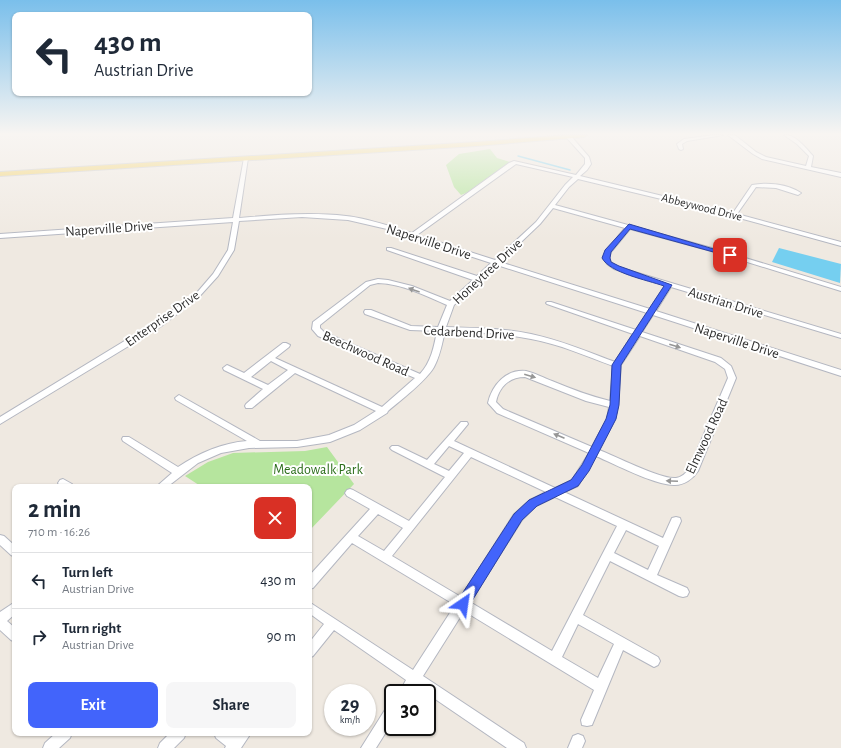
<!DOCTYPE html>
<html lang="en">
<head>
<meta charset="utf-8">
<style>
	:root { --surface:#fff; --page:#f6f6f7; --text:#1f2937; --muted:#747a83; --line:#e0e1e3; --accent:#4264fb }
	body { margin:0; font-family:"Alegreya Sans",sans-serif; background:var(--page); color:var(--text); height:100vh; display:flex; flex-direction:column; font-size:15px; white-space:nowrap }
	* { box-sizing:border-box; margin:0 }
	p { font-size:13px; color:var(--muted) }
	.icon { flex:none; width:22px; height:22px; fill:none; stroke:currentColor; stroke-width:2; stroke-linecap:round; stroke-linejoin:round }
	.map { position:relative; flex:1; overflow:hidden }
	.side { position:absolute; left:12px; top:484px; width:300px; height:252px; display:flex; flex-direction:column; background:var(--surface); border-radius:8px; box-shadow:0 1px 3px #0004 }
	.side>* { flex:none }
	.guide { position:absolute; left:12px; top:12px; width:300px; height:84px; border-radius:8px; box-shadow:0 1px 3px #0004; background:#fff; color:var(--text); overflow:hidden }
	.speed { position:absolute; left:324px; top:684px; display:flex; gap:8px; font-size:20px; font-weight:700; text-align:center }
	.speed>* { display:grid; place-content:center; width:52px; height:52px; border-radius:50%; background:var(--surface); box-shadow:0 1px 3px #0004; line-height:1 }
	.speed small { font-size:10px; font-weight:400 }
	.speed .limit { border:2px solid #111; border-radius:6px; background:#fff; color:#111 }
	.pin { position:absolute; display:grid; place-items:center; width:34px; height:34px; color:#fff; margin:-17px; border-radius:8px; box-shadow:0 2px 6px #0006 }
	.me { position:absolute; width:44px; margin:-22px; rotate:32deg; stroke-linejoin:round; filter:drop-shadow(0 0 3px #0008) }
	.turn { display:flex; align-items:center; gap:14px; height:84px; padding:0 16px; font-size:18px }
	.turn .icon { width:52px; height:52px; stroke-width:2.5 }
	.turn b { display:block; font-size:28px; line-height:34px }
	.round { display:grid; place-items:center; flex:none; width:42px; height:42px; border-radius:8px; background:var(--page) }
	.summary { display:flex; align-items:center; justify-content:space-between; height:68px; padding:0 16px }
	h1 { font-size:24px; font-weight:700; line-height:30px }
	.button { display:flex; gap:8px; margin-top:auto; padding:8px 16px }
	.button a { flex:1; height:46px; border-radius:8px; background:var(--accent); color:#fff; font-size:16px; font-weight:700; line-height:46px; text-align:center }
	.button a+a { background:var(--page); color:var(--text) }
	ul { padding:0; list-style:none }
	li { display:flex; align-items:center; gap:12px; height:56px; padding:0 16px; border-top:1px solid var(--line) }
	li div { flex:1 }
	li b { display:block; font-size:15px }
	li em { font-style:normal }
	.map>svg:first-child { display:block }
</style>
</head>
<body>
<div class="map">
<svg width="841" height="748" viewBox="0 0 841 748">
	<rect width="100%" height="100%" fill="#efe9e1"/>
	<!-- green -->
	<path fill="#b6e59e" d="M490 149 497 158 510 162 466 193 461 195 454 187 446 165 459 154Z
		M327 447 354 484 309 531V487H202L185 476 208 462 233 453 305 451Z"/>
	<!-- water -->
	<path fill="#75cff0" d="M779 248 841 264 840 283 772 262Z"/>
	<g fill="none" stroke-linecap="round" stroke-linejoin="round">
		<!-- stream -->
		<path stroke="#75cff0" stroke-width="1.5" d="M518 156 570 170"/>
		<defs>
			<path id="minor" d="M566 135H570L589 157 591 164 587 170 580 176 733 213 752 185C767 182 788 184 801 193L798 195 776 188 756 187 737 214 841 242V246L732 216 578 179 569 187 555 205 719 250 841 287V291L715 252 630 229 611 252 609 258 611 262 618 267 841 334V338L671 287 656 311 841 370V376L653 315 642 332 721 358 731 366 736 378 698 471C693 479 684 485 675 485 657 486 614 464 596 456L578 486 564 492 663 538 672 518 676 517 680 518 681 521 657 575 687 588 689 592 687 596 683 597 679 596 610 561 583 615 658 657 660 661 658 665 654 667 623 650 592 725 587 726 582 725 581 720 594 690 464 611 423 676 524 743 526 748H507L416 686 412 693H399L406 680 334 630 313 656 309 658V643L324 624 309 613V602L413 670 455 605 352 543 313 588 309 589V576L370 509 347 496 345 493 347 490 350 489 353 490 409 521 445 477 392 450 390 448 392 446H398L427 460 461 422H467L468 424 454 441 555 488 572 480 589 453 497 413 488 403C492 385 506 369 526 371 535 373 544 378 552 381 571 389 590 396 610 401L613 366C586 356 559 344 531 339 502 333 474 332 445 331 442 344 440 356 434 367 426 381 401 400 388 411L387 413 360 430 330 442 297 447 249 448 221 453 198 463 167 487H156L172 473 123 441 122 439 123 437H129L178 467C199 453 222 443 247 441L176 400 175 398 179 395 260 441H297L329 435 354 425 376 411 295 373 252 408H246L245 406 246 404 263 389 224 370 223 368 227 365 244 373 283 343H286L290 345 289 347 275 358 382 407 415 378 318 336 312 329 313 322 366 282 378 279 388 280 412 286 450 301 473 280 387 250V248H391L477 276 491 263 387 229 348 220 302 217 239 221 234 250 218 276 198 298 160 327 0 424V417L154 323 194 296 213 274 228 250 233 222 0 238V234L233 218 244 158 246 157 248 158 239 218C275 215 310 212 346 216 367 218 392 227 412 233L509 163 514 161 576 175 585 164V158L566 137ZM516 164 573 177 565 185 536 222 495 260 417 235ZM553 208 625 228 606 251 603 258 607 264 614 269 666 285 650 309 500 262 540 224ZM497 265 647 313 636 330 551 302H547L546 303 547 304 633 334 615 362C588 352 560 340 531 334 503 328 474 328 446 327L454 305ZM378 283C403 284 424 295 447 305L438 327 411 326 371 310H365L364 312 365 314 410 330 437 331C434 347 431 362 420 374L324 332 320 328V325L370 285ZM640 336 715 362 725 369 728 378 689 469C686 473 682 477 676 478 662 480 615 456 599 450L615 419 618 405 621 365ZM271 361 288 370 268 385 251 377ZM525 377 586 401 609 407 607 419 592 447 503 409 496 402C499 387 509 377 525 377ZM449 446 464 453 449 471 434 464ZM471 457 546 492 530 500 514 514 461 597 392 556ZM555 497 617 526 552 651 470 602 522 520 536 506ZM378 514 403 528 384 551 358 536ZM626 530 659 546 648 570 614 553ZM578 624 614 644 598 678 562 657Z
				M714 135H723L687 141 682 144 683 149 681 150 679 149 677 144 684 139Z
				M728 135H733L736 136 756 152 766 157 806 166 809 156 797 144 784 135C795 134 806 148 813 156L811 167 841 173V177L762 159 753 154Z
				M63 479 72 484 74 487C68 487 61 489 58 483L60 480Z
				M0 535 4 536 15 546V557L11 555 0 545Z
				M15 602V614L7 621 15 628V642L11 640 0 630V612Z
				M393 704V721L376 748H361L388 705Z
				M56 733H72L70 738 59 748H43L45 743Z
				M170 733H186L184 738 174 748H158L160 743Z
				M214 733H231L234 735 236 733H251L241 748H225L226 746 216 738Z
				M578 734 583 736 585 741 582 748H568L573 736Z"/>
			<path id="major" d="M568 135H587L584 137 476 146 0 176V172L476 142Z"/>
		</defs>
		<!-- minor casing -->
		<use href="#minor" stroke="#b4b7c1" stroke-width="2"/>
		<!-- major casing -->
		<use href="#major" stroke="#c9c9c9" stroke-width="2"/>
		<!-- minor -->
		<use href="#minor" fill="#fff" fill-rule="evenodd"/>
		<!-- major -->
		<use href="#major" fill="#f2d163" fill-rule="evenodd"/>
	</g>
	<!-- one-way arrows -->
	<defs><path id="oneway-solid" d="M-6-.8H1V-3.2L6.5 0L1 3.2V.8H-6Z"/></defs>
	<g fill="#969696">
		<use href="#oneway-solid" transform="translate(414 290) rotate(-160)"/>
		<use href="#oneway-solid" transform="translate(675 346) rotate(18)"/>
		<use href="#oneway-solid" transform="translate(530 376) rotate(16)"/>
		<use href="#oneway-solid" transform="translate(559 436) rotate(-157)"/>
		<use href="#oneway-solid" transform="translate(672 481) rotate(-177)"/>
	</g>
	<!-- sky -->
	<linearGradient id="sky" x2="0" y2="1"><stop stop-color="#7abfeb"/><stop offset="0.56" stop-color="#f8f5f2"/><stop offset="1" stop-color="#f8f5f2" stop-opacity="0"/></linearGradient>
	<rect width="841" height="239" fill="url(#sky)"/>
	<!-- route -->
	<path fill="#4264fb" stroke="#2b41a3" d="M629 224 734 255 728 256 630 229 611 252 610 258 611 262 619 266 672 285 621 365 619 405 616 419 589 471 578 486 537 506 522 520 467 609 463 610 458 609 456 604 458 600 514 514 529 500 571 480 582 465 606 419 610 405 612 365 664 286C647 280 610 273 602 258L605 250Z"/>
	<g text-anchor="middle" stroke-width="4" stroke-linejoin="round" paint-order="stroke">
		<!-- far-street labels -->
		<g font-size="12" fill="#2e2e2e" stroke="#fff">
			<text transform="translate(702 207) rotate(14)" y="4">Abbeywood Drive</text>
		</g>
		<!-- street labels -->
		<g font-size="14" fill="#2e2e2e" stroke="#fff">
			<text transform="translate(109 228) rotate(-4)" y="5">Naperville Drive</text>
			<text transform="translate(429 241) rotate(18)" y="5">Naperville Drive</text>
			<text transform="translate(487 271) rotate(-43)" y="5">Honeytree Drive</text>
			<text transform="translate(726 302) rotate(17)" y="5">Austrian Drive</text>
			<text transform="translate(162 318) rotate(-35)" y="5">Enterprise Drive</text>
			<text transform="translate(469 332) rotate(3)" y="5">Cedarbend Drive</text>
			<text transform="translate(737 340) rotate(18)" y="5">Naperville Drive</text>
			<text transform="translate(366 353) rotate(24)" y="5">Beechwood Road</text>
			<text transform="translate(706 436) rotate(-65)" y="5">Elmwood Road</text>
		</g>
		<!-- park labels -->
		<g font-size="14" fill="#2c6e1b" stroke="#fff">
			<text x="318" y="474">Meadowalk Park</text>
		</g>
	</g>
</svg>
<div class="speed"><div>29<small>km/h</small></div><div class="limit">30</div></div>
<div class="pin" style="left:730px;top:255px;background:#d93025"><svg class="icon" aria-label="arrive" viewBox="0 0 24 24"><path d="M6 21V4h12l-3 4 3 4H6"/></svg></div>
<svg class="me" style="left:463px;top:604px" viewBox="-20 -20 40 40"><path d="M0-17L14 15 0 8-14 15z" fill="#4264fb" stroke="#fff" stroke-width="4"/></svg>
<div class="guide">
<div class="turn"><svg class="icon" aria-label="left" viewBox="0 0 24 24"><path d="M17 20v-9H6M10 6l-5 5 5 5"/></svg><div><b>430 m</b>Austrian Drive</div></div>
</div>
<section class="side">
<div class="summary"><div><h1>2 min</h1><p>710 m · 16:26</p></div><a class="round" style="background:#d93025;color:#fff"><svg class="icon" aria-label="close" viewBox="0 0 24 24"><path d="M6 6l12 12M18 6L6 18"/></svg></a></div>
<ul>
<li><svg class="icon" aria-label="left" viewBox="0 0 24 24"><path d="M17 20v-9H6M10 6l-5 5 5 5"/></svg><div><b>Turn left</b><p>Austrian Drive</p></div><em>430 m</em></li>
<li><svg class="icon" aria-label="right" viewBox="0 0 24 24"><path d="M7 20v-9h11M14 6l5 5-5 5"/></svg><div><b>Turn right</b><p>Austrian Drive</p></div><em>90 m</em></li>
</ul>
<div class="button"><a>Exit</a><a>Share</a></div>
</section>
</div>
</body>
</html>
